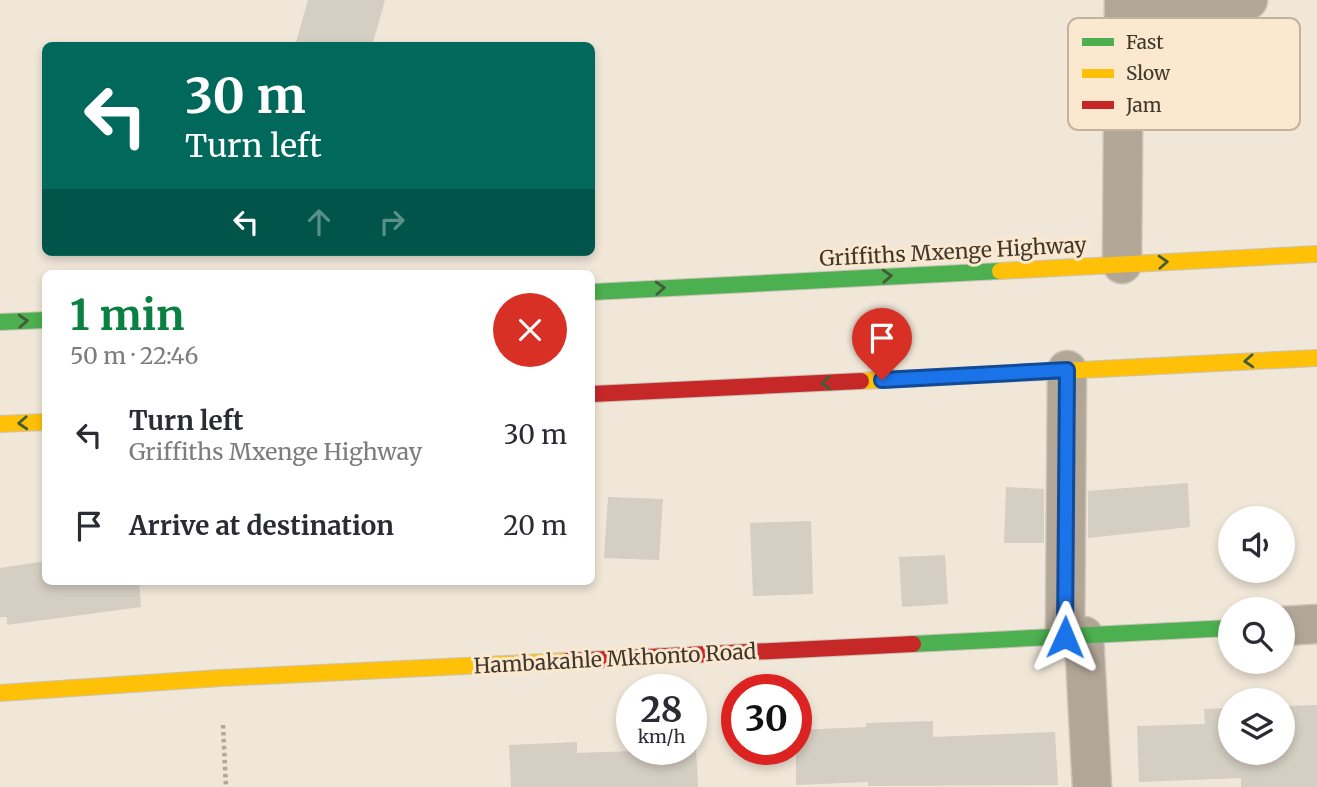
<!DOCTYPE html>
<html lang="en">
<head>
<meta charset="utf-8">
<style>
	:root { --surface:#fff; --page:#f7f7f7; --text:#2b2b33; --muted:#7c7c81; --accent:#0b8043 }
	body { margin:0; font-family:Merriweather,serif; background:var(--page); color:var(--text); height:100vh; display:flex; flex-direction:column; font-size:26px; white-space:nowrap }
	* { box-sizing:border-box; margin:0 }
	p { font-size:23px; color:var(--muted) }
	.icon { flex:none; width:38px; height:38px; fill:none; stroke:currentColor; stroke-width:2; stroke-linecap:round; stroke-linejoin:round }
	.map { position:relative; flex:1; overflow:hidden }
	.drawer { position:absolute; left:42px; top:270px; width:553px; height:315px; display:flex; flex-direction:column; background:var(--surface); border-radius:10px; box-shadow:0 4px 10px #0003 }
	.drawer>* { flex:none }
	.guide { position:absolute; left:42px; top:42px; width:553px; height:214px; border-radius:10px; box-shadow:0 4px 10px #0003; background:#00695c; color:#fff; overflow:hidden }
	.buttons { position:absolute; left:1218px; top:506px; display:grid; gap:14px }
	.buttons a { display:grid; place-items:center; width:77px; height:77px; border-radius:50%; background:var(--surface); box-shadow:0 4px 10px #0003; font-size:35px }
	.speed { position:absolute; left:616px; top:674px; display:flex; gap:14px; font-size:35px; font-weight:700; text-align:center }
	.speed>* { display:grid; place-content:center; width:91px; height:91px; border-radius:50%; background:var(--surface); box-shadow:0 4px 10px #0003; line-height:1 }
	.speed small { font-size:18px; font-weight:400 }
	.speed .limit { border:10px solid #d22; background:#fff; color:#111 }
	.pin { position:absolute; display:grid; place-items:center; width:60px; height:60px; color:#fff; margin:-72px -30px; border-radius:50% 50% 50% 0; rotate:-45deg; box-shadow:0 0 7px #0007 }
	.pin .icon { rotate:45deg }
	.me { position:absolute; width:77px; margin:-38px; rotate:1deg; stroke-linejoin:round; filter:drop-shadow(0 0 5px #0008) }
	.turn { display:flex; align-items:center; gap:24px; height:147px; padding:0 28px; font-size:32px }
	.turn .icon { width:91px; height:91px; stroke-width:2.5 }
	.turn b { display:block; font-size:49px; line-height:60px }
	.lanes { display:flex; align-items:center; height:66px; padding:0 28px; background:#0003; justify-content:center; gap:35px; direction:ltr }
	.lanes .off { opacity:.35 }
	.round { display:grid; place-items:center; flex:none; width:74px; height:74px; border-radius:37px; background:var(--page) }
	.summary { display:flex; align-items:center; justify-content:space-between; height:119px; padding:0 28px }
	h1 { font-size:42px; font-weight:700; line-height:52px; color:var(--accent) }
	ul { padding:0; list-style:none }
	li { display:flex; align-items:center; gap:21px; height:91px; padding:0 28px }
	li div { flex:1 }
	li b { display:block; font-size:26px }
	li em { font-style:normal }
	.map>svg:first-child { display:block }
</style>
</head>
<body>
<div class="map">
<svg width="1317" height="787" viewBox="0 0 1317 787">
	<rect width="100%" height="100%" fill="#f0e7d8"/>
	<!-- building -->
	<path fill="#d5cec2" d="M308 0H385L372 46H295Z
		M1188 483 1190 527 1088 538V491Z
		M1006 487 1044 489V543H1004Z
		M608 497 663 499 659 560 604 558Z
		M811 521 813 594 753 596 750 523Z
		M945 555 948 604 902 607 899 557Z
		M46 561V581H139L141 607 7 625V617H0V568Z
		M1317 705V787H1241V778L1139 782 1137 726 1205 724 1204 709 1230 708V752H1283V706Z
		M933 721V737L1055 732 1058 785 868 786V782L796 785V730L866 727V723Z
		M577 742V753L691 749 696 747 698 787H511L509 745Z"/>
	<g fill="none" stroke-linecap="round" stroke-linejoin="round">
		<defs>
			<path id="street" d="M1124 0V6L1248 0
				M1122 264 1124 6
				M1283 626 1317 624
				M1084 636 1092 787
				M1065 637 1067 370"/>
			<path id="fast" d="M592 292 1000 271
				M0 322 46 320
				M913 644 1230 628"/>
			<path id="slow" d="M1000 271 1317 254
				M861 381 1317 358
				M0 424 46 422
				M0 693 221 678 567 661"/>
			<path id="jam" d="M592 394 861 381
				M567 661 913 644"/>
		</defs>
		<!-- street casing -->
		<use href="#street" stroke="#cbc3b8" stroke-width="41"/>
		<!-- fast casing -->
		<use href="#fast" stroke="#cbc3b8" stroke-width="18"/>
		<!-- slow casing -->
		<use href="#slow" stroke="#cbc3b8" stroke-width="18"/>
		<!-- jam casing -->
		<use href="#jam" stroke="#cbc3b8" stroke-width="18"/>
		<!-- path -->
		<path stroke="#b1a79a" stroke-width="4.5" stroke-dasharray="3.5 3.5" stroke-linecap="butt" d="M223 725 226 787"/>
		<!-- street -->
		<use href="#street" stroke="#b2a697" stroke-width="38"/>
		<!-- fast -->
		<use href="#fast" stroke="#4caf50" stroke-width="16"/>
		<!-- slow -->
		<use href="#slow" stroke="#ffc107" stroke-width="16"/>
		<!-- jam -->
		<use href="#jam" stroke="#c62828" stroke-width="16"/>
	</g>
	<!-- one-way arrows -->
	<defs><path id="oneway-chevron" d="M-2-3.5L2.5 0L-2 3.5" fill="none" stroke-width="1.6" stroke-linecap="round" stroke-linejoin="round" transform="scale(1.75)"/></defs>
	<g stroke="#435c38">
		<use href="#oneway-chevron" transform="translate(1163 262) rotate(-3)"/>
		<use href="#oneway-chevron" transform="translate(887 276) rotate(-3)"/>
		<use href="#oneway-chevron" transform="translate(660 288) rotate(-3)"/>
		<use href="#oneway-chevron" transform="translate(23 321) rotate(-3)"/>
		<use href="#oneway-chevron" transform="translate(1249 361) rotate(177)"/>
		<use href="#oneway-chevron" transform="translate(826 383) rotate(177)"/>
		<use href="#oneway-chevron" transform="translate(23 423) rotate(177)"/>
	</g>
	<g fill="none" stroke-linecap="round" stroke-linejoin="round">
		<defs>
			<path id="route" d="M882 380 1067 370 1065 637"/>
		</defs>
		<!-- route casing -->
		<use href="#route" stroke="#114b97" stroke-width="18"/>
		<!-- route -->
		<use href="#route" stroke="#1a73e8" stroke-width="12"/>
	</g>
	<g text-anchor="middle" stroke-width="6" stroke-linejoin="round" paint-order="stroke">
		<!-- street labels -->
		<g font-size="21" fill="#3f382d" stroke="#fbe8ce">
			<text transform="translate(953 252) rotate(-3)" y="7">Griffiths Mxenge Highway</text>
			<text transform="translate(615 659) rotate(-3)" y="7">Hambakahle Mkhonto Road</text>
		</g>
	</g>
	<!-- legend -->
	<rect x="1068" y="18" width="232" height="112" rx="10" fill="#fbe8ce" stroke="#c3b39e" stroke-width="2"/>
	<rect x="1082" y="38" width="32" height="8" fill="#4caf50"/>
	<rect x="1082" y="69" width="32" height="9" fill="#ffc107"/>
	<rect x="1082" y="101" width="32" height="8" fill="#c62828"/>
	<g font-size="19" fill="#3f382d">
		<text x="1126" y="49">Fast</text>
		<text x="1126" y="80">Slow</text>
		<text x="1126" y="112">Jam</text>
	</g>
</svg>
<div class="buttons">
<a><svg class="icon" aria-label="sound" viewBox="0 0 24 24"><path d="M4 9h4l5-4v14l-5-4H4zM17 9q2 3 0 6"/></svg></a>
<a><svg class="icon" aria-label="search" viewBox="0 0 24 24"><circle cx="10" cy="10" r="6"/><path d="M15 15l6 6"/></svg></a>
<a><svg class="icon" aria-label="layers" viewBox="0 0 24 24"><path d="M12 4l9 5-9 5-9-5zM3 14l9 5 9-5"/></svg></a>
</div>
<div class="speed"><div>28<small>km/h</small></div><div class="limit">30</div></div>
<div class="pin" style="left:882px;top:380px;background:#d93025"><svg class="icon" aria-label="arrive" viewBox="0 0 24 24"><path d="M6 21V4h12l-3 4 3 4H6"/></svg></div>
<svg class="me" style="left:1065px;top:637px" viewBox="-20 -20 40 40"><path d="M0-17L14 15 0 8-14 15z" fill="#1a73e8" stroke="#fff" stroke-width="4"/></svg>
<div class="guide">
<div class="turn"><svg class="icon" aria-label="left" viewBox="0 0 24 24"><path d="M17 20v-9H6M10 6l-5 5 5 5"/></svg><div><b>30 m</b>Turn left</div></div>
<div class="lanes"><svg class="icon" aria-label="left" viewBox="0 0 24 24"><path d="M17 20v-9H6M10 6l-5 5 5 5"/></svg><svg class="icon off" aria-label="ahead" viewBox="0 0 24 24"><path d="M12 20V5M6 11l6-6 6 6"/></svg><svg class="icon off" aria-label="right" viewBox="0 0 24 24"><path d="M7 20v-9h11M14 6l5 5-5 5"/></svg></div>
</div>
<section class="drawer">
<div class="summary"><div><h1>1 min</h1><p>50 m · 22:46</p></div><a class="round" style="background:#d93025;color:#fff"><svg class="icon" aria-label="close" viewBox="0 0 24 24"><path d="M6 6l12 12M18 6L6 18"/></svg></a></div>
<ul>
<li><svg class="icon" aria-label="left" viewBox="0 0 24 24"><path d="M17 20v-9H6M10 6l-5 5 5 5"/></svg><div><b>Turn left</b><p>Griffiths Mxenge Highway</p></div><em>30 m</em></li>
<li><svg class="icon" aria-label="arrive" viewBox="0 0 24 24"><path d="M6 21V4h12l-3 4 3 4H6"/></svg><div><b>Arrive at destination</b></div><em>20 m</em></li>
</ul>
</section>
</div>
</body>
</html>
